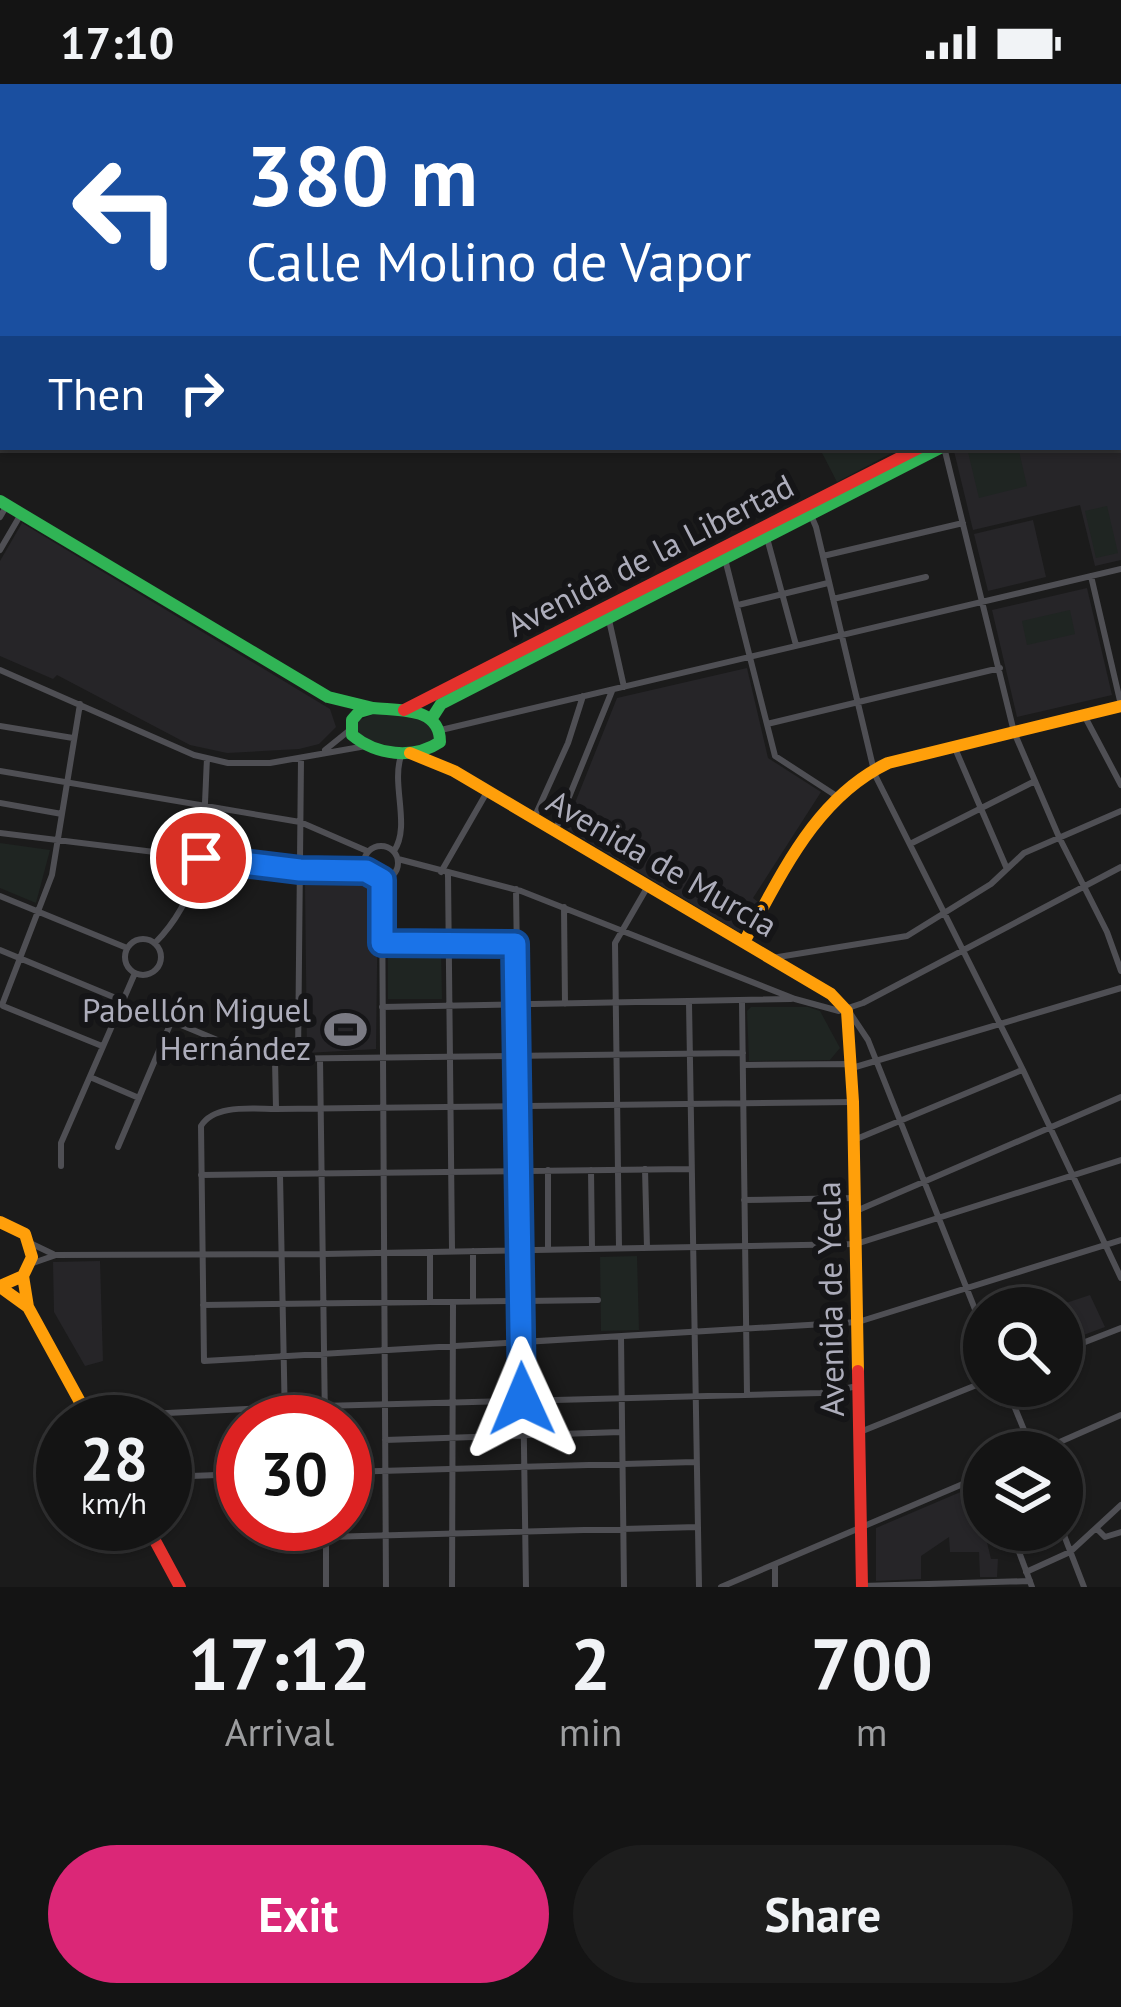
<!DOCTYPE html>
<html lang="en">
<head>
<meta charset="utf-8">
<style>
	:root { --surface:#141414; --page:#1d1d1d; --text:#f1f3f6; --muted:#9d9ea0; --line:#333334; --accent:#db2777 }
	body { margin:0; font-family:"PT Sans",sans-serif; background:var(--page); color:var(--text); height:100vh; display:flex; flex-direction:column; font-size:45px; white-space:nowrap }
	* { box-sizing:border-box; margin:0 }
	p { font-size:39px; color:var(--muted) }
	.icon { flex:none; width:66px; height:66px; fill:none; stroke:currentColor; stroke-width:2; stroke-linecap:round; stroke-linejoin:round }
	.map { position:relative; height:1503px; overflow:hidden }
	.panel { display:flex; flex-direction:column; background:var(--surface); flex:1 }
	.panel>* { flex:none }
	.top-card { position:absolute; left:0px; top:0px; width:1122px; height:366px; box-shadow:0 3px 9px #0004,0 0 0 3px var(--line); background:#1a4fa0; color:#fff; overflow:hidden }
	.buttons { position:absolute; left:963px; top:1203px; display:grid; gap:24px }
	.buttons a { display:grid; place-items:center; width:120px; height:120px; border-radius:50%; background:var(--surface); box-shadow:0 3px 9px #0004,0 0 0 3px var(--line); font-size:60px }
	.speed { position:absolute; left:36px; top:1311px; display:flex; gap:24px; font-size:60px; font-weight:700; text-align:center }
	.speed>* { display:grid; place-content:center; width:156px; height:156px; border-radius:50%; background:var(--surface); box-shadow:0 3px 9px #0004,0 0 0 3px var(--line); line-height:1 }
	.speed small { font-size:30px; font-weight:400 }
	.speed .limit { border:18px solid #d22; background:#fff; color:#111 }
	.pin { position:absolute; display:grid; place-items:center; width:102px; height:102px; color:#fff; margin:-51px; border:6px solid #fff; border-radius:50%; box-shadow:0 3px 12px #0007 }
	.me { position:absolute; width:132px; margin:-66px; rotate:359deg; stroke-linejoin:round; filter:drop-shadow(0 0 9px #0008) }
	.turn { display:flex; align-items:center; gap:42px; height:252px; padding:0 48px; font-size:54px }
	.turn .icon { width:156px; height:156px; stroke-width:2.5 }
	.turn b { display:block; font-size:84px; line-height:102px }
	.then { display:flex; align-items:center; height:114px; padding:0 48px; background:#0003; gap:24px; font-size:45px }
	.eta { display:flex; justify-content:space-evenly; align-items:center; height:204px; text-align:center }
	.eta b { font-size:72px; font-weight:600; line-height:84px }
	.action { display:flex; gap:24px; margin-top:auto; padding:24px 48px }
	.action a { flex:1; height:138px; border-radius:72px; background:var(--accent); color:#fff; font-size:48px; font-weight:600; line-height:138px; text-align:center }
	.action a+a { background:var(--page); color:var(--text) }
	.status { display:flex; justify-content:space-between; align-items:center; height:84px; padding:0 60px; background:var(--surface); direction:ltr }
	.status svg { height:33px; fill:currentColor }
	.map>svg:first-child { display:block }
</style>
</head>
<body>
<div class="status"><b>17:10</b><svg viewBox="0 0 49 12"><path d="M0 12V9h3v3zM5 12V6h3v6zM10 12V3h3v9zM15 12V0h3v12zM26 1h20v11H26zM47 4h2v5h-2z"/></svg></div>
<div class="map">
<svg width="1121" height="1503" viewBox="0 0 1121 1503">
	<rect width="100%" height="100%" fill="#1b1b1b"/>
	<!-- built -->
	<path fill="#262528" d="M1121 281V476L1095 482 1080 421 973 446 954 367 962 363H1119Z
		M1033 436 1046 493 988 507 974 450Z
		M22 439 330 625 336 643 319 660 299 665 227 669 190 661 57 591 53 595 0 572V477Z
		M1087 504 1112 611 1017 633 992 526Z
		M747 584 768 674 821 708 753 814 758 818 739 848 565 744 617 614Z
		M366 795 378 802 376 965 307 969 305 801Z
		M100 1177 103 1277 85 1282 54 1228 53 1178Z
		M1090 1211 1105 1243 1062 1259V1224H1051Z
		M984 1398V1446L991 1475H998L997 1493H980L979 1468H950L949 1453 921 1472V1495L876 1497V1444Z"/>
	<!-- green -->
	<path fill="#1f2522" d="M819 363H903L837 398Z
		M990 363H1018L1027 402 979 414 968 368Z
		M1107 422 1118 469 1096 474 1085 427Z
		M1070 526 1075 550 1027 561 1022 537Z
		M377 629 406 632 432 640 436 655C415 671 380 662 358 651L357 637Z
		M0 759 50 766 36 819 0 804Z
		M388 866H441L442 915H388Z
		M751 923H808L820 927 840 964 830 976 749 977 747 927Z
		M637 1172 639 1246 601 1247 600 1173Z"/>
	<g fill="none" stroke-linecap="round" stroke-linejoin="round">
		<!-- street -->
		<path stroke="#4f4f54" stroke-width="6" d="M0 270 3 266
			M944 363 1014 648 1059 753 1107 848 1121 887
			M807 422 816 443 875 691 1023 986 1121 1194
			M0 433 7 421
			M767 454 796 561
			M0 466 21 430
			M823 472 963 439
			M725 475 775 672 835 711
			M1091 492 1121 621
			M833 515 926 493
			M738 521 828 499
			M609 536 624 603
			M0 586 194 671 228 679H270L366 662
			M1084 631 1121 701
			M767 640 1000 584
			M0 642 73 654
			M441 646 1121 485
			M954 662 1007 785
			M325 666 351 645
			M0 687 300 738 367 767
			M0 719 62 730
			M535 732 568 659 583 612
			M556 745 612 607
			M0 749 300 786 366 787
			M910 760 1035 697
			M364 779a17 17 0 1 1 34 0a17 17 0 1 1-34 0Z
			M394 767C411 742 391 701 401 672
			M398 775 521 807 795 915 839 927 863 919 1121 783
			M441 788 487 708
			M448 790 452 1165
			M382 796 386 1503
			M516 805 526 1503
			M0 812 127 864
			M564 823 565 920
			M125 873a18 18 0 1 1 36 0a18 18 0 1 1-36 0Z
			M155 859C208 805 203 746 207 675
			M383 859H515
			M0 866 263 975 743 969
			M772 874 907 852 991 800 1024 769 1121 727
			M689 919 699 1503
			M742 919 747 1311
			M2 921 52 791 80 620
			M3 922 102 962
			M382 923 791 915
			M850 929 868 956 984 1248
			M298 975 301 675
			M320 975 325 1338
			M275 976 276 1025
			M743 981 852 980
			M852 984 1121 904
			M90 993 139 1014
			M853 1018 276 1025C252 1025 214 1020 201 1042L204 1277 858 1238 1121 1156
			M854 1056 1022 986
			M118 1063 172 936
			M61 1082V1059L135 889
			M645 1085 647 1164
			M548 1086V1165
			M591 1086 592 1165
			M201 1091 689 1085
			M280 1091 285 1338
			M744 1116 855 1114
			M856 1127 1121 1013
			M30 1159 53 1170
			M619 1164 615 859 648 802
			M473 1167V1217
			M430 1168V1218
			M30 1180 56 1171 324 1170 856 1160 1121 1076
			M203 1221 598 1216
			M621 1253 624 1503
			M1062 1267 1121 1244
			M1006 1302 1033 1368
			M89 1333 284 1323 821 1309 858 1302
			M860 1348 984 1298
			M385 1356 621 1348
			M1037 1368 1121 1331
			M345 1388 695 1378
			M165 1393 243 1390
			M286 1440 289 1454 698 1443
			M326 1440V1503
			M1096 1444 1105 1453 1121 1448
			M1011 1446 1032 1503
			M1062 1446 1084 1503
			M775 1481V1503
			M1026 1488 1070 1468 1121 1421
			M862 1502 1030 1497
			M452 1503 453 1219
			M721 1503 984 1391"/>
		<!-- fast -->
		<path stroke="#30b455" stroke-width="12" d="M1119 262 1121 261
			M0 417 328 613 373 624
			M373 624C401 627 440 623 440 658 413 676 376 671 352 651V636L359 628Z
			M432 634 441 620 942 363"/>
		<!-- slow -->
		<path stroke="#ff9f0a" stroke-width="12" d="M410 669 454 687 831 910 847 927 853 1018 858 1287
			M744 858C782 790 815 714 888 679L1121 622
			M0 1138 25 1150 32 1173 23 1192 0 1202
			M23 1192 28 1223 91 1338
			M0 1203 28 1223"/>
		<!-- jam -->
		<path stroke="#e5322d" stroke-width="12" d="M1119 272 1121 271
			M404 626 921 363
			M858 1287 862 1503
			M146 1440 180 1503"/>
	</g>
	<g fill="none" stroke-linecap="round" stroke-linejoin="round">
		<defs>
			<path id="route" d="M201 774 300 786 366 787 382 796V859L515 860 522 1315"/>
		</defs>
		<!-- route casing -->
		<use href="#route" stroke="#114b97" stroke-width="30"/>
		<!-- route -->
		<use href="#route" stroke="#1a73e8" stroke-width="21"/>
	</g>
	<!-- icons -->
	<defs>
		<symbol id="stadium-bare" viewBox="-9 -9 18 18"><path d="M0-5a6.5 5 0 1 0 0 10a6.5 5 0 1 0 0-10ZM-3.5-1.8h7v3.6h-7Z" fill="#7a7a83" stroke="#151517" stroke-width="2.5" paint-order="stroke"/></symbol>
	</defs>
	<g fill-rule="evenodd">
		<use href="#stadium-bare" x="316" y="916" width="59" height="59"/>
	</g>
	<g text-anchor="middle" stroke-width="12" stroke-linejoin="round" paint-order="stroke">
		<!-- street labels -->
		<g font-size="33" fill="#adadbb" stroke="#151517">
			<text transform="translate(650 471) rotate(-27)" y="12">Avenida de la Libertad</text>
			<text transform="translate(662 779) rotate(30)" y="12">Avenida de Murcia</text>
			<text transform="translate(830 1215) rotate(-91)" y="12">Avenida de Yecla</text>
		</g>
		<!-- poi labels -->
		<g font-size="33" fill="#adadbb" stroke="#151517" text-anchor="end">
			<text x="311" y="938">Pabellón Miguel<tspan x="311" dy="38">Hernández</tspan></text>
		</g>
	</g>
</svg>
<div class="buttons">
<a><svg class="icon" aria-label="search" viewBox="0 0 24 24"><circle cx="10" cy="10" r="6"/><path d="M15 15l6 6"/></svg></a>
<a><svg class="icon" aria-label="layers" viewBox="0 0 24 24"><path d="M12 4l9 5-9 5-9-5zM3 14l9 5 9-5"/></svg></a>
</div>
<div class="speed"><div>28<small>km/h</small></div><div class="limit">30</div></div>
<div class="pin" style="left:201px;top:774px;background:#d93025"><svg class="icon" aria-label="arrive" viewBox="0 0 24 24"><path d="M6 21V4h12l-3 4 3 4H6"/></svg></div>
<svg class="me" style="left:522px;top:1315px" viewBox="-20 -20 40 40"><path d="M0-17L14 15 0 8-14 15z" fill="#1a73e8" stroke="#fff" stroke-width="4"/></svg>
<div class="top-card">
<div class="turn"><svg class="icon" aria-label="left" viewBox="0 0 24 24"><path d="M17 20v-9H6M10 6l-5 5 5 5"/></svg><div><b>380 m</b>Calle Molino de Vapor</div></div>
<div class="then">Then<svg class="icon" aria-label="right" viewBox="0 0 24 24"><path d="M7 20v-9h11M14 6l5 5-5 5"/></svg></div>
</div>
</div>
<section class="panel">
<div class="eta">
<div><b>17:12</b><p>Arrival</p></div>
<div><b>2</b><p>min</p></div>
<div><b>700</b><p>m</p></div>
</div>
<div class="action"><a>Exit</a><a>Share</a></div>
</section>
</body>
</html>
